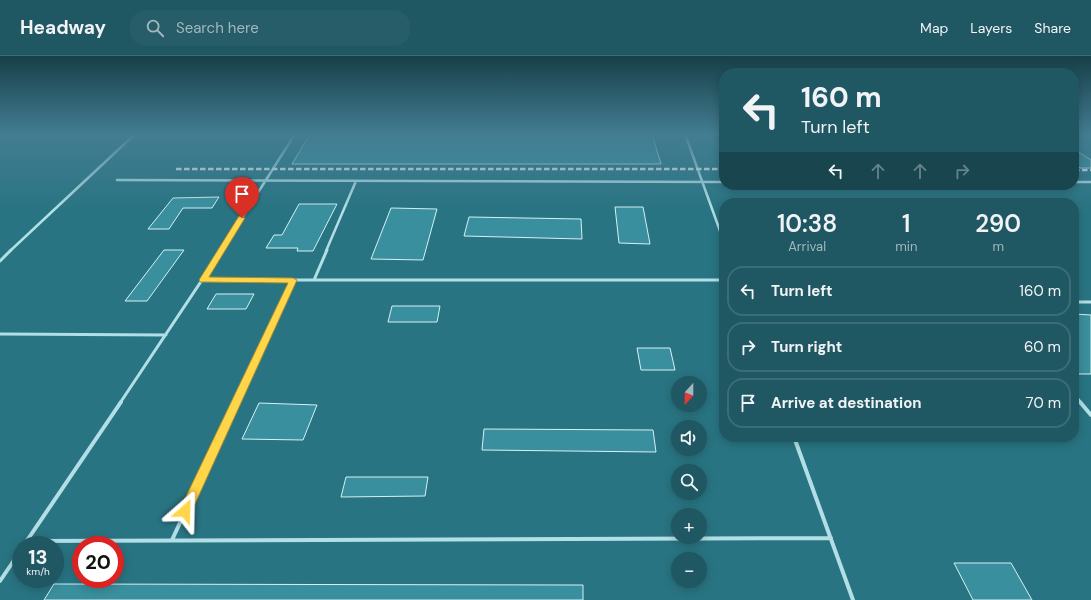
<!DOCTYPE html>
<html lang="en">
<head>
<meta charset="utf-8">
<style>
	:root { --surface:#1f5762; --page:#275d68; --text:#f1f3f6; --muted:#a1b8be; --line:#3c6d77 }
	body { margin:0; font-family:"DM Sans",sans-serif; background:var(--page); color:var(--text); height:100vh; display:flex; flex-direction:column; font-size:15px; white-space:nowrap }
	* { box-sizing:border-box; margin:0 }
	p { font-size:13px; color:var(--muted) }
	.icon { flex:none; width:22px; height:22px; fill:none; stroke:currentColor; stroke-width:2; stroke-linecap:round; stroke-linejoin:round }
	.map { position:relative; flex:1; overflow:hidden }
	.sheet { position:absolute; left:719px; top:142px; width:360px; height:244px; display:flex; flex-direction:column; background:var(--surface); border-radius:16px; box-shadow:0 2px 10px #0003 }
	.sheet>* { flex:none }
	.hud { position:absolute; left:719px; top:12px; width:360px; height:122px; border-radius:16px; box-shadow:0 2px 10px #0003; background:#1f5762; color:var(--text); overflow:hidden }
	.needle { width:26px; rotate:201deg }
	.buttons { position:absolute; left:671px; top:320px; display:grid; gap:8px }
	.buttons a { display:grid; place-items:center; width:36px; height:36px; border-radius:50%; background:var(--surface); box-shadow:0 2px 10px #0003; font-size:20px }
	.speed { position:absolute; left:12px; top:480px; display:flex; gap:8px; font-size:20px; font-weight:700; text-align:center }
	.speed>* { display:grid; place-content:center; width:52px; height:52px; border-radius:50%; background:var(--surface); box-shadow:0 2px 10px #0003; line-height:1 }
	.speed small { font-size:10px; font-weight:400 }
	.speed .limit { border:6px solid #d22; background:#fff; color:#111 }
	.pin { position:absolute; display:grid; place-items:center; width:34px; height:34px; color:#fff; margin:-41px -17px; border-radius:50% 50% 50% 0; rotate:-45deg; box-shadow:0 0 4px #0007 }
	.pin .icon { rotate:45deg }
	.me { position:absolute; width:44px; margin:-22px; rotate:25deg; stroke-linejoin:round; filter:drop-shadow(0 0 3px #0008) }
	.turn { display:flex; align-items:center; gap:14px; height:84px; padding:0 16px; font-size:18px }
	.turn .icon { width:52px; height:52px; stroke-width:2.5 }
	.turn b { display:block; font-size:28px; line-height:34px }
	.lanes { display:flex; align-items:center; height:38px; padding:0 16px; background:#0003; justify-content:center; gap:20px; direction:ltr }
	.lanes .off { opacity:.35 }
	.eta { display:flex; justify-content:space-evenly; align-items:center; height:68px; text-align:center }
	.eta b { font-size:24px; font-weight:600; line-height:28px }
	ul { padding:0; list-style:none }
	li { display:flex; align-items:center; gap:12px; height:50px; margin:0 8px 6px; padding:0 8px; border:2px solid var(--line); border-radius:16px }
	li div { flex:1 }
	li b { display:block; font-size:15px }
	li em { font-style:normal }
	header { display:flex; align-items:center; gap:24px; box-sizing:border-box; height:56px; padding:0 20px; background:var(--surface); border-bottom:1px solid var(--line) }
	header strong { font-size:19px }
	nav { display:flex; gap:22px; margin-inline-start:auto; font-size:14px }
	.search { width:280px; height:36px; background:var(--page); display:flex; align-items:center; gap:10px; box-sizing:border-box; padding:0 14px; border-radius:16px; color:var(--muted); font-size:15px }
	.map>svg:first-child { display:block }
</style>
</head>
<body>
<header>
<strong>Headway</strong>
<div class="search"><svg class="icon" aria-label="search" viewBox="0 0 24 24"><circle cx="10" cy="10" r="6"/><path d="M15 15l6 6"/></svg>Search here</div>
<nav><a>Map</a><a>Layers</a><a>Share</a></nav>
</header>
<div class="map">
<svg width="1091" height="544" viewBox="0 0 1091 544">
	<rect width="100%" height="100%" fill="#297482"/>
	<!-- building -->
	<path fill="#3a8f9e" stroke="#d5f1f5" d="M310 78H652L661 108H292Z
		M1074 93 1091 104V112H1080L1074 107Z
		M219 141 212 152H183L169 173H148L173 142Z
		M299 148H337L313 195H297L298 192H266L274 179H282Z
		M615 151H643L650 188 619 187Z
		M391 152 437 153 423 204 371 203Z
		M469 161 581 163 582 183 464 180Z
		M164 194H184L147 245H125Z
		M216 238H254L246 253H207Z
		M392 250H440L437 266H388Z
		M1074 258 1091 259V318H1077L1074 315Z
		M637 292H670L675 314H641Z
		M259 347 317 349 303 384 242 383Z
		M484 373 653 374 656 396 482 394Z
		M346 421H428L425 440 341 441Z
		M954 507H1011L1032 544H973Z
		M54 528 583 529V544H44Z"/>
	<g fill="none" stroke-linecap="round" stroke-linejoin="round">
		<!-- lane-far2 -->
		<path stroke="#b2dfe6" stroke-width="2.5" d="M685 78 724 186
			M117 124 724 126
			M1074 126H1091
			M10 195 135 78
			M221 195 295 78
			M326 195 356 125"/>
		<!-- lane-far1 -->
		<path stroke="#b2dfe6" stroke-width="3" d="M0 205 11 194
			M203 224H724
			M314 224 327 194
			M1074 246H1091
			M0 278 166 279
			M1074 338 1081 347
			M120 347 222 194
			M236 347 293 224"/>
		<!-- lane -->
		<path stroke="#b2dfe6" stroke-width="4" d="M1080 346 1091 359
			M794 381 853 544
			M172 484 236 346
			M27 485 831 482
			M24 489 121 346
			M0 525 21 494"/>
		<!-- rail -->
		<path stroke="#fff" stroke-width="2.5" stroke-dasharray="5.5 2.5" stroke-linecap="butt" d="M176 113H724
			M1074 114H1091"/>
	</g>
	<!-- sky -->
	<linearGradient id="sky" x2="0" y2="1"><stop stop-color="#174048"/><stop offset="0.51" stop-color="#437d92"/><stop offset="1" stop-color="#437d92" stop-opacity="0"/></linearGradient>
	<rect width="1091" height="154" fill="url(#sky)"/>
	<!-- route -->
	<path fill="#ffd54a" stroke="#a68a30" d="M239 160 245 162 209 221 293 222 297 224 190 459 185 461 181 459 179 455 288 227 200 226 199 224Z"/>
</svg>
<div class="buttons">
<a><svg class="needle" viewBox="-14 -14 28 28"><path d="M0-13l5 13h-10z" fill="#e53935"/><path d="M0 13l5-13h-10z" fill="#a1b8be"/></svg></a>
<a><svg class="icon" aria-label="sound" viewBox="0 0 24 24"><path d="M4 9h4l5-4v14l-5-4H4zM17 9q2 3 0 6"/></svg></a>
<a><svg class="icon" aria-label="search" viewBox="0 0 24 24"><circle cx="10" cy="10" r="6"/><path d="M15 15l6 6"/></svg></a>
<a>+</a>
<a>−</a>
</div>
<div class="speed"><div>13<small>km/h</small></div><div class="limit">20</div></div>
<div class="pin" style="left:242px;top:162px;background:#d93025"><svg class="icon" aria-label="arrive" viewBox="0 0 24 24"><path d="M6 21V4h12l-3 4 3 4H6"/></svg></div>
<svg class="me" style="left:185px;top:455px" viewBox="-20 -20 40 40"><path d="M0-17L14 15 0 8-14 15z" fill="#ffd54a" stroke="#fff" stroke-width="4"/></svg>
<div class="hud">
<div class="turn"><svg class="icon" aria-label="left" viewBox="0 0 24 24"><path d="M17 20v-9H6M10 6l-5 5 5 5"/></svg><div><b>160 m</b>Turn left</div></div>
<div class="lanes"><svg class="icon" aria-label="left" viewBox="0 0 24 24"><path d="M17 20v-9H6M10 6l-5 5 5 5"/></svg><svg class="icon off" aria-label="ahead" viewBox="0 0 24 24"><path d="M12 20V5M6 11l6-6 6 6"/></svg><svg class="icon off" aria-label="ahead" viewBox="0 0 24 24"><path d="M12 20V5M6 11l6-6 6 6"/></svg><svg class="icon off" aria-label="right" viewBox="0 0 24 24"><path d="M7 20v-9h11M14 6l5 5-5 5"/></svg></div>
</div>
<section class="sheet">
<div class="eta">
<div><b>10:38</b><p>Arrival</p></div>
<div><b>1</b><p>min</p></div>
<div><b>290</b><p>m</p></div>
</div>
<ul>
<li><svg class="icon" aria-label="left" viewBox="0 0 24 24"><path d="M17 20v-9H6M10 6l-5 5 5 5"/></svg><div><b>Turn left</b></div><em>160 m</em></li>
<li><svg class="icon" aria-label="right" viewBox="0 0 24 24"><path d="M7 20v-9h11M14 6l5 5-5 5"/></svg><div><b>Turn right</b></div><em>60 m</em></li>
<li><svg class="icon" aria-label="arrive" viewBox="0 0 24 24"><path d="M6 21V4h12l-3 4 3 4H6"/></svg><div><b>Arrive at destination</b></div><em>70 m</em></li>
</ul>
</section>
</div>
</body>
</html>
